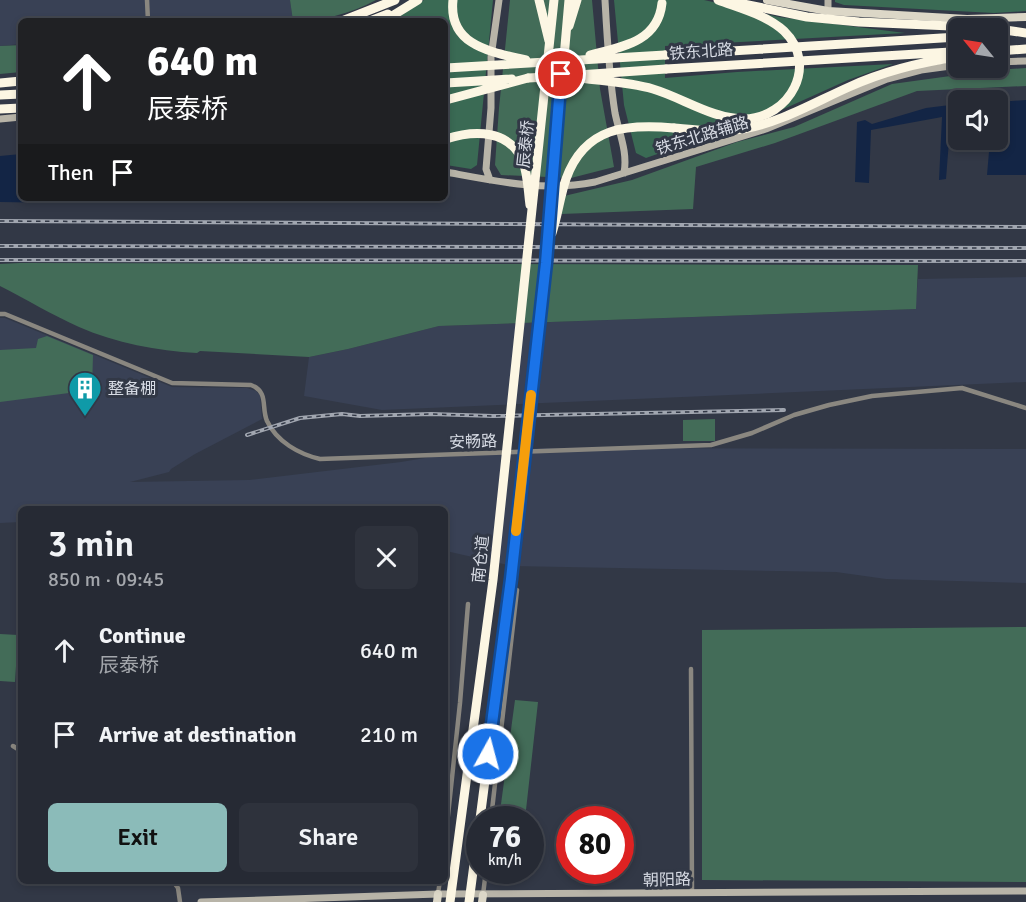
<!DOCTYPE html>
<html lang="en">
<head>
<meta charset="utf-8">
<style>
	:root { --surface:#262a34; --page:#2e323c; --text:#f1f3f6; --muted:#a4a7ac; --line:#42464f; --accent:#8bbbb9 }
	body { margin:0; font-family:Signika,"Noto Sans SC",sans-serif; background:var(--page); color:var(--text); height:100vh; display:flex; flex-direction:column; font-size:22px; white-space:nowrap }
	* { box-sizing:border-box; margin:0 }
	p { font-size:20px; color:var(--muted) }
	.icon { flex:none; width:33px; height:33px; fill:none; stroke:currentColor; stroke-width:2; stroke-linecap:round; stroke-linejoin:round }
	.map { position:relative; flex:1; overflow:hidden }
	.panel { position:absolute; left:18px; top:506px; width:430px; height:378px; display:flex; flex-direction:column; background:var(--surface); border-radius:9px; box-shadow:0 3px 9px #0003,0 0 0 2px var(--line) }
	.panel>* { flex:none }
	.banner { position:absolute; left:18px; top:18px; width:430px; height:183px; border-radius:9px; box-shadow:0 3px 9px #0003,0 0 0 2px var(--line); background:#202124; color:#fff; overflow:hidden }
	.needle { width:39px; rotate:300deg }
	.buttons { position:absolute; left:948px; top:18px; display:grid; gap:12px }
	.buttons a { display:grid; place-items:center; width:60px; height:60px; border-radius:9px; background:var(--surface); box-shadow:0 3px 9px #0003,0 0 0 2px var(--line); font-size:30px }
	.speed { position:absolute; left:466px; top:806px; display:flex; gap:12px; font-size:30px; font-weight:700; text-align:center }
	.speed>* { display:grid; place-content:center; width:78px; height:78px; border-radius:50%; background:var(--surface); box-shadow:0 3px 9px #0003,0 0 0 2px var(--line); line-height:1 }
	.speed small { font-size:15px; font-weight:400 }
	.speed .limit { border:9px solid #d22; background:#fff; color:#111 }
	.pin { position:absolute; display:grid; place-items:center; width:51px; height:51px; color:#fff; margin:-26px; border:3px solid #fff; border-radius:50%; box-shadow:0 2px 6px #0007 }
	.me { position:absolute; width:66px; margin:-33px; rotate:7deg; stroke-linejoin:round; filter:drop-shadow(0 0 4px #0008) }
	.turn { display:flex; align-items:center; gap:21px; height:126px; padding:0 30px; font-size:27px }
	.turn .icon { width:78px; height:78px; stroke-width:2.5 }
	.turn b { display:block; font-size:42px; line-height:51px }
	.then { display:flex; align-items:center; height:57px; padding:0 30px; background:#0003; gap:12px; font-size:22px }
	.round { display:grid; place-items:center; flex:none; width:63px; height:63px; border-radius:9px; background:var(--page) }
	.headline { display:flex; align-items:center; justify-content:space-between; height:102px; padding:0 30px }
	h1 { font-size:36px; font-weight:600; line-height:45px }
	.button { display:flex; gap:12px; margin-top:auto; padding:12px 30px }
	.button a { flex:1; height:69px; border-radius:9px; background:var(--accent); color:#111; font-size:24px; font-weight:600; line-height:69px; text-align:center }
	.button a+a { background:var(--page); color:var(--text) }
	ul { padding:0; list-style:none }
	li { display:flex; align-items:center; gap:18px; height:84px; padding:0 30px }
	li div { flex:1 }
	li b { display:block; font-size:22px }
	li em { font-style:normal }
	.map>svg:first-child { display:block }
</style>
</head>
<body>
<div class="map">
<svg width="1026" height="902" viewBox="0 0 1026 902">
	<rect width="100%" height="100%" fill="#323846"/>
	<!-- built -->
	<path fill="#394155" d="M0 0H290L293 21H21V44L0 46Z
		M1026 277V382L382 410 304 396 309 357 348 349 439 326 915 309 918 279Z
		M0 318H5L172 387 247 388 256 391 260 395 262 419 195 454 171 469 169 472 130 482 249 480 401 462 461 452 548 448 1026 449V583L886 579 836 572 512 566 446 551V508H21V522L0 523Z"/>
	<!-- green -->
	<path fill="#436c58" d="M290 0H376C350 14 322 21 293 21Z
		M510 0H592L600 89 614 167 571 178 501 175 495 165 499 108Z
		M21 45V72L0 74V46Z
		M1026 68V86L917 91 775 143 696 167 693 209 561 214 564 196 632 180 737 142 794 127 892 84 994 70Z
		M20 263 918 265 916 309 439 326 348 349 309 357 200 351 197 353C157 351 116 343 79 327 52 315 26 299 0 286V264Z
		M47 336 93 355 92 390 0 402V350L36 348 38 339Z
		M715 419V441H683V420Z
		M1026 627V882L702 880V630Z
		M0 634 18 635 15 682 0 681Z
		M515 700 538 702 525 819H499Z"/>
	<!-- forest -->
	<path fill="#3a6a54" d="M424 0H493L477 165 471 169 446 165V21H393Z
		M614 0H704L779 17 905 33 665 46V78L737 72 893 64 848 80 777 112 646 158 636 153 624 105Z
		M835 0H1026V11L994 13 844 5 835 2Z"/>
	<!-- water -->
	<path fill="#132545" d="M1026 100V175H987L990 140H998V102Z
		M958 104V114L951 115 946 179 939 180 942 117 871 130 869 183 855 182 857 122 865 120 872 124 926 108Z
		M21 154V198H68L61 203 0 202V156Z"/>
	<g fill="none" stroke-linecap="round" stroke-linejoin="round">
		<!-- street -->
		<path stroke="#8a8780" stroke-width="4.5" d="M147 0 148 21
			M0 314H5L172 383 251 385C269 392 261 407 267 421 277 442 299 454 320 459L711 445 752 433 794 415 829 405 872 396 962 388 1026 408
			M691 669 692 892
			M13 746 21 751
			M491 819 517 590
			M446 834 460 703 468 604
			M172 880 178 888 180 902
			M438 894 440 880
			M483 895 486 870"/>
		<!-- secondary -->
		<path stroke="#b8b4a8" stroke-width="7" d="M605 0C607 37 609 76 615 113 619 133 628 152 624 173
			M828 11V0
			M998 62 1026 61
			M0 119 21 117
			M446 172C495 181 544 192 595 182L766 129 887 79 921 70 958 65
			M490 180 486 169 491 108V57L499 0
			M201 902 438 894 1026 891"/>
		<!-- primary -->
		<path stroke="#dcd7c7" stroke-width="8" d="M767 0 828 11 967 19 1026 17
			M437 902 438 894
			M482 902 483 895"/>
		<!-- highway -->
		<path stroke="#fcf6e3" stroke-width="9" d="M539 0 549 41
			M729 1 807 17 859 22 997 28
			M342 21 395 0
			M370 21 388 14
			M384 21 418 0
			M569 26 577 0
			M998 29 1026 33
			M998 51 1026 49
			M665 55 958 37
			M666 69 951 52
			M528 78 567 76
			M0 83 21 81
			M0 95 21 94
			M0 109 21 108
			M674 128C697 130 720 133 743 129 780 123 815 102 849 87 884 71 921 62 958 57"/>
		<defs>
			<path id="rail" d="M0 221 1026 227
				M0 246 1026 248
				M0 260 1026 261
				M247 435 300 418 342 414 360 416 431 414 493 416 784 410"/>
		</defs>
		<!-- rail casing -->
		<use href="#rail" stroke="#a1a6b0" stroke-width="4"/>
		<!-- rail -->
		<use href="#rail" stroke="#323846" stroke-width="1.5" stroke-dasharray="4.5" stroke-linecap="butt"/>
		<!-- highway-bridge -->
		<path stroke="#fcf6e3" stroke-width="9" d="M453 0C448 46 492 52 526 60
			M590 55C622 47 658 42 662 3
			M446 68 665 55
			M578 75 666 69
			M567 76C595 81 625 81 653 89 683 98 713 119 744 119 790 118 819 65 784 31 767 15 739 8 718 0
			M446 83 512 79
			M446 100 528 78
			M446 139C474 130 510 129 523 162 528 175 528 191 530 205
			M552 233C558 215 560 196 566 179 585 126 627 124 674 128
			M480 819 511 579 548 241 569 0
			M450 902 493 580 554 0
			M469 902 480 819"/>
	</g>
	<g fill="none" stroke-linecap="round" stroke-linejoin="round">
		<defs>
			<path id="route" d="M488 754 511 579 546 263 561 74"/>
		</defs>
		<!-- route casing -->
		<use href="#route" stroke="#114b97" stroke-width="15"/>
		<!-- route -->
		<use href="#route" stroke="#1a73e8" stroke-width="10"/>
		<!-- slow -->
		<path stroke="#f59e0b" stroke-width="10" d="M516 531 531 395"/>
	</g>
	<!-- icons -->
	<defs>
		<symbol id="building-pin" viewBox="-11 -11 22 30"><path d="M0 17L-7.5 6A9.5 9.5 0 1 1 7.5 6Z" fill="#0f9aa8" stroke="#323846"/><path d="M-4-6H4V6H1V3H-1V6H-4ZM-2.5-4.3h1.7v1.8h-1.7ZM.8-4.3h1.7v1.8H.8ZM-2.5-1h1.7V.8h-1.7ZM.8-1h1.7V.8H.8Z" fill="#fff"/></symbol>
	</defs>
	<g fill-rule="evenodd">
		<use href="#building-pin" x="66" y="369" width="38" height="52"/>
	</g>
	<g text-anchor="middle" stroke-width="6" stroke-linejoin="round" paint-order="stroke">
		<!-- street labels -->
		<g font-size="16" fill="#d7dbe4" stroke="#323846">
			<text transform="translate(701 51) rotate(-4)" y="6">铁东北路</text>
			<text transform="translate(702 135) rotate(-17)" y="6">铁东北路辅路</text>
			<text transform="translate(525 144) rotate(-84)" y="6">辰泰桥</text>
			<text transform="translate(473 441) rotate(-2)" y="6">安畅路</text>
			<text transform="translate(480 559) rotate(-84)" y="6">南仓道</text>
			<text transform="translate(667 879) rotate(-1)" y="6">朝阳路</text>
		</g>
		<!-- poi labels -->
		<g font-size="16" fill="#d7dbe4" stroke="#323846" text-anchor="start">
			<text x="108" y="394">整备棚</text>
		</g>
	</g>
</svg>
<div class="buttons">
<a><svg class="needle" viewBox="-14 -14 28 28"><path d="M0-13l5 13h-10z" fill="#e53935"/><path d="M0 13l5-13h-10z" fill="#a4a7ac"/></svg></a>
<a><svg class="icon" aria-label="sound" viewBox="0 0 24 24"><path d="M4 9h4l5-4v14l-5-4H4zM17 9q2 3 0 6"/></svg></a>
</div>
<div class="speed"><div>76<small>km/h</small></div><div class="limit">80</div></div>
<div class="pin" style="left:561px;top:74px;background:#d93025"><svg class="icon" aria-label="arrive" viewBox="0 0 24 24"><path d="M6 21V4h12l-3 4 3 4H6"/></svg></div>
<svg class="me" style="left:488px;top:754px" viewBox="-20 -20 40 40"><circle r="17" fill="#1a73e8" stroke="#fff" stroke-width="3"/><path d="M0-11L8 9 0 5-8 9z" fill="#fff"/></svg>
<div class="banner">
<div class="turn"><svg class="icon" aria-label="ahead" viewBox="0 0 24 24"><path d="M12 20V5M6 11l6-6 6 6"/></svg><div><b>640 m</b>辰泰桥</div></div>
<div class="then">Then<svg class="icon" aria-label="arrive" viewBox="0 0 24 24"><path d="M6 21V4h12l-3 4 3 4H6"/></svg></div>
</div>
<section class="panel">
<div class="headline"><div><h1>3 min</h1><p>850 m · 09:45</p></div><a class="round"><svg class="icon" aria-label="close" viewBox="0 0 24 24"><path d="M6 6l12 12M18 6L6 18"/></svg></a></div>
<ul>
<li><svg class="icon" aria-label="ahead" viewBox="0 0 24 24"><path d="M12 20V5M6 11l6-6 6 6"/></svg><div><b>Continue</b><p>辰泰桥</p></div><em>640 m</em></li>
<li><svg class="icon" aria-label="arrive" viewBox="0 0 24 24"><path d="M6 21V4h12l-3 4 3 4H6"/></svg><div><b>Arrive at destination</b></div><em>210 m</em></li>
</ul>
<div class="button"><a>Exit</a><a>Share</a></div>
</section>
</div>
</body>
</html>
